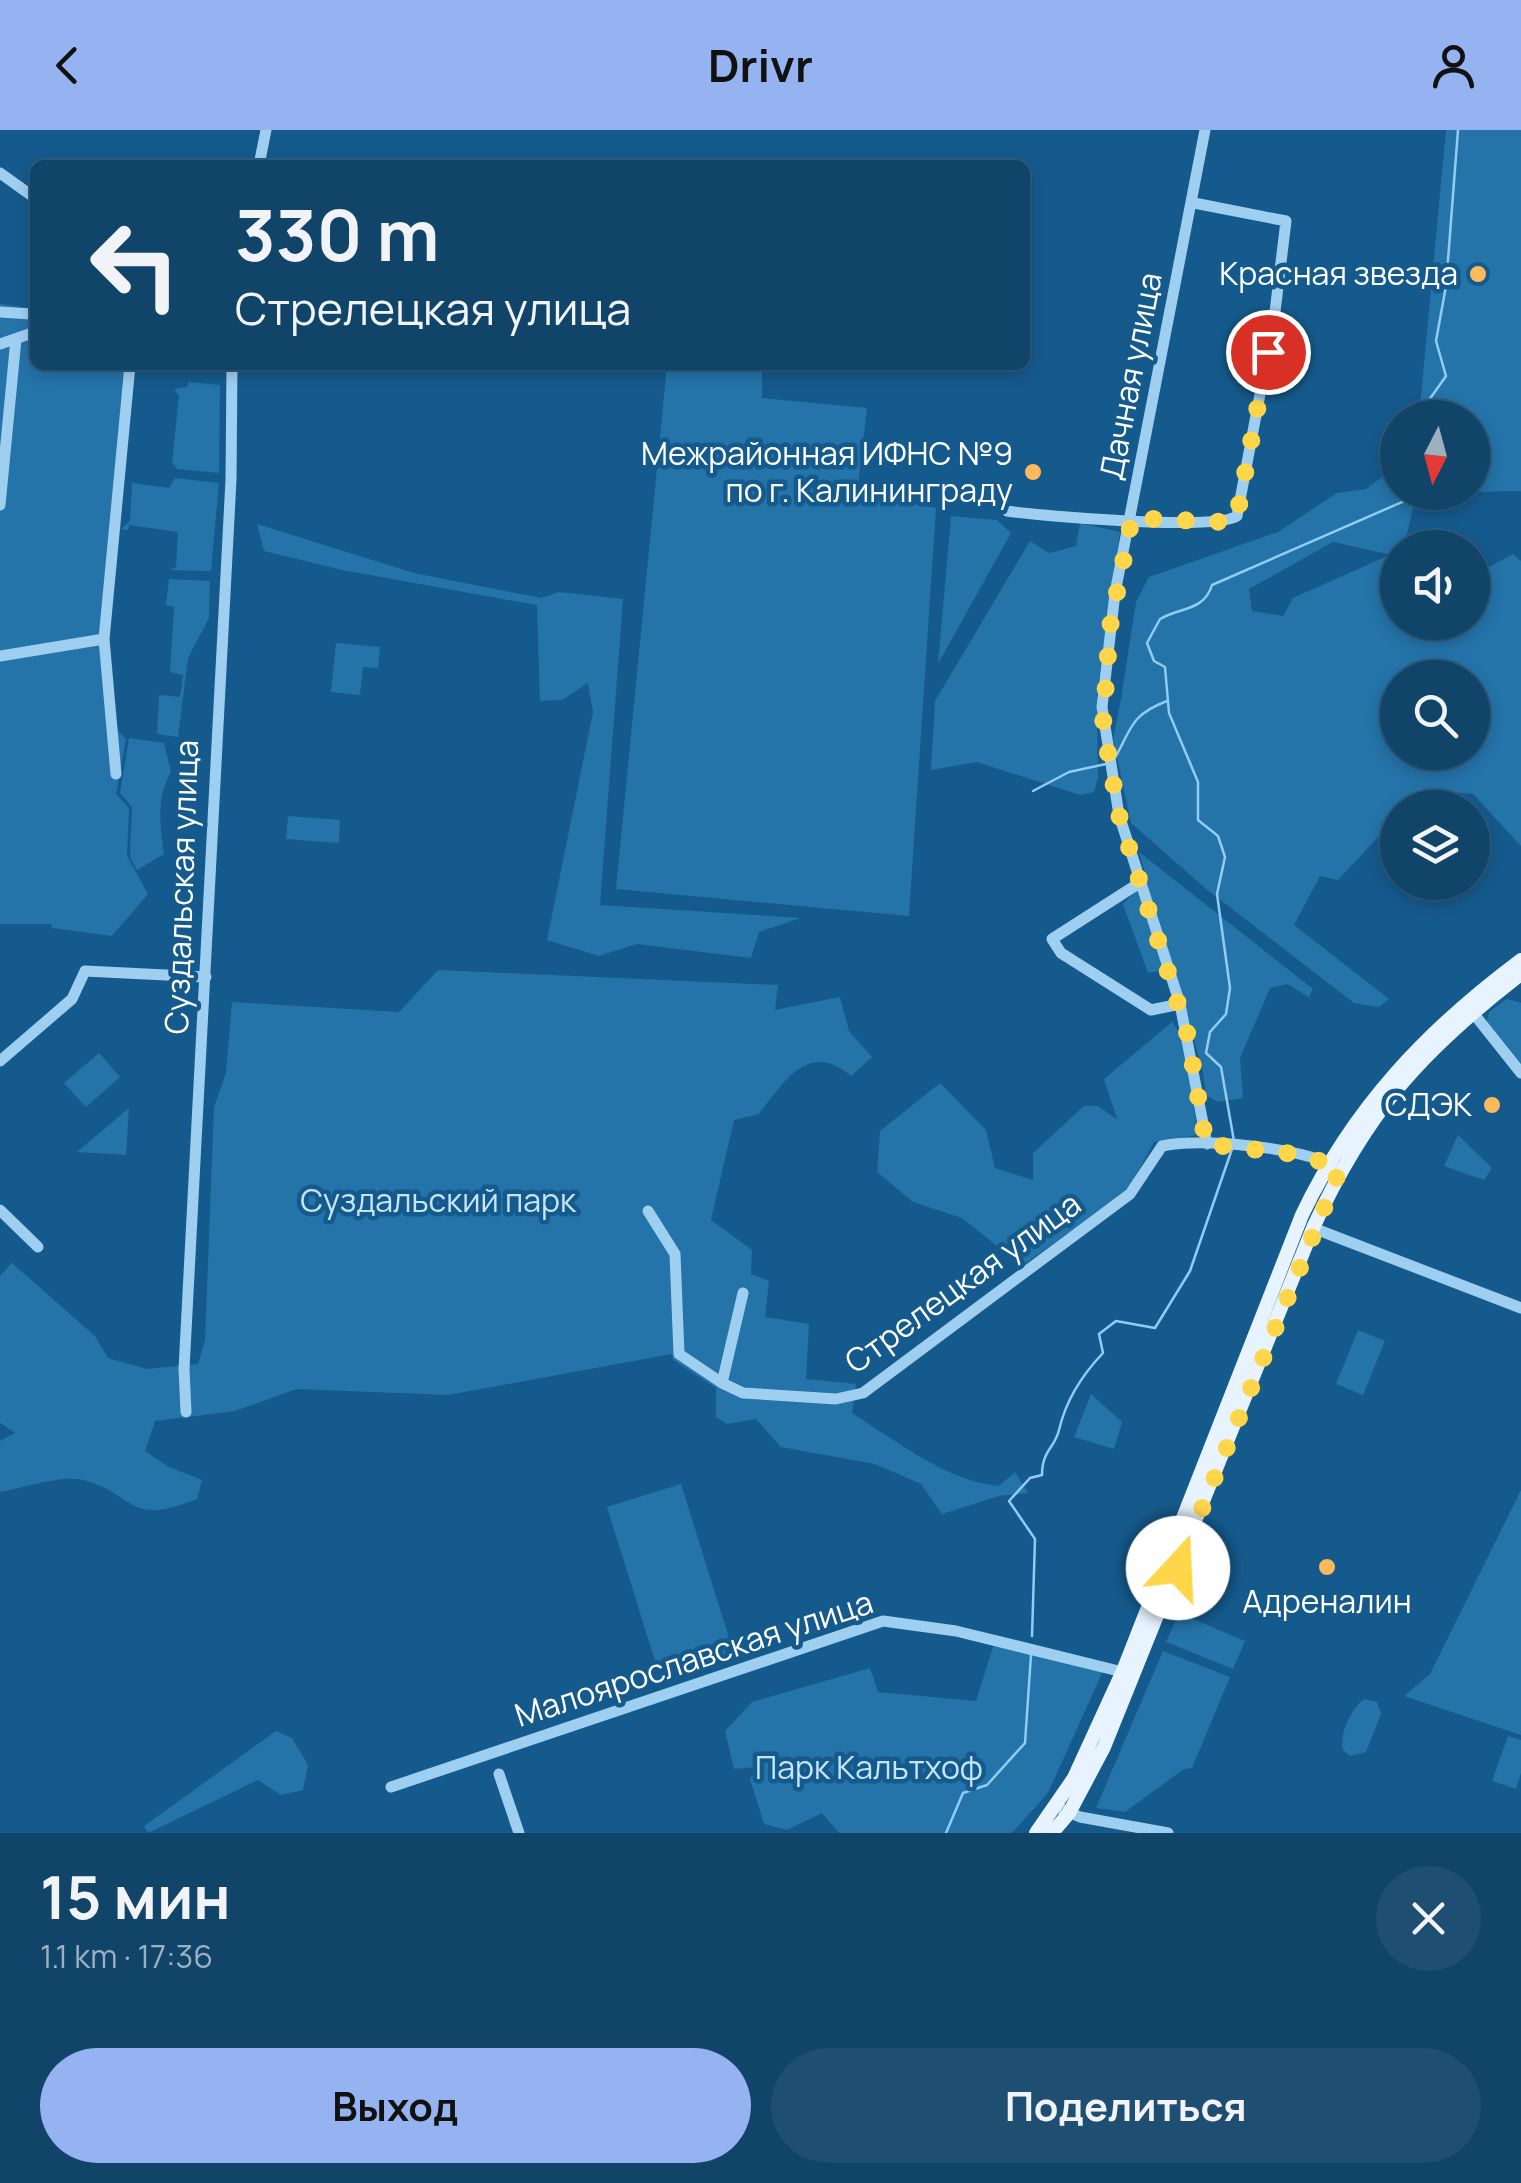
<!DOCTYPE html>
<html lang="ru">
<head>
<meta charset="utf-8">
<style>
	:root { --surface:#104469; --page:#1e4e71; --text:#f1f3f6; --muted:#9cb0c0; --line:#305c7d; --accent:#95b2f1 }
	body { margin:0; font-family:Manrope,sans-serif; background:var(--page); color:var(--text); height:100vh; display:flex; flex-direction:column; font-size:38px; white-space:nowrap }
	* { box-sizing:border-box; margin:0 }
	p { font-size:32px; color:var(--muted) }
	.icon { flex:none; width:55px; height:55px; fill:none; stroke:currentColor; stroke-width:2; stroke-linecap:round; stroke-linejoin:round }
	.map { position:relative; height:1703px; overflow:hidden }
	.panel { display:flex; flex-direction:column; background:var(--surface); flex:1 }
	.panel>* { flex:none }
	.banner { position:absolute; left:30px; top:30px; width:1000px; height:210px; border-radius:15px; box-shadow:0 5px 15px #0003,0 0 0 2px var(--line); background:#104469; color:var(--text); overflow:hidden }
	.needle { width:65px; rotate:186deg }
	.controls { position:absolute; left:1380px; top:270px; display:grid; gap:20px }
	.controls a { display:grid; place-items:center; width:110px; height:110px; border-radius:50%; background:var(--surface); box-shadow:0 5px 15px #0003,0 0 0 2px var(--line); font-size:50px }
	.pin { position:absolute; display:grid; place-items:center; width:85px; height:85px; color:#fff; margin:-42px; border:5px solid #fff; border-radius:50%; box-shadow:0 2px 10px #0007 }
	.me { position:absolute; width:110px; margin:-55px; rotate:20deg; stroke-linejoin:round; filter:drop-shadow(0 0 8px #0008) }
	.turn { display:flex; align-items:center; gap:35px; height:210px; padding:0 40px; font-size:45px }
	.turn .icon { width:130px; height:130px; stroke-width:2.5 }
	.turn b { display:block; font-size:70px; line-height:85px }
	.round { display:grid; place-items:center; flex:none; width:105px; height:105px; border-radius:52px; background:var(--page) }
	.headline { display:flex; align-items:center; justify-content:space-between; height:170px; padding:0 40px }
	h1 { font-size:60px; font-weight:700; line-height:75px }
	.primary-button { display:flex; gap:20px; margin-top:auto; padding:20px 40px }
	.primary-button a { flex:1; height:115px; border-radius:60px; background:var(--accent); color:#111; font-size:40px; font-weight:700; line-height:115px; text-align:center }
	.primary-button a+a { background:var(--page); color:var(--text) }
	header { display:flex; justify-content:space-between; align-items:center; height:130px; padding:0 40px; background:var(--accent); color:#111; font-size:45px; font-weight:700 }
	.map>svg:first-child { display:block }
</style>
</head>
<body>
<header><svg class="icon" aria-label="back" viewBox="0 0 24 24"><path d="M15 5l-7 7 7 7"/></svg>Drivr<svg class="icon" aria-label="person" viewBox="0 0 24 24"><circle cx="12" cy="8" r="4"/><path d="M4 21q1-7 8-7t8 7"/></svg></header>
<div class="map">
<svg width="1521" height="1703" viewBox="0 0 1521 1703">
	<rect width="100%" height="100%" fill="#155a8c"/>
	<!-- green -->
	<path fill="#2473a9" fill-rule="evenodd" d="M1446 0H1521V361L1473 362 1472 288 1419 287Z
		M0 174 35 179V235H129L106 535 113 596 126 609 116 664 129 678 127 726 148 764 112 806 52 798 51 794H0Z
		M667 235H762V268L867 278 857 365 936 378 909 786 616 759Z
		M189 252 220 255 219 343 177 339 172 332 179 266 174 259 187 257Z
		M1397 336 1398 362 1463 363 1421 368 1413 378 1404 417 1398 418 1397 426 1333 412 1249 459 1252 481 1283 486 1293 468 1385 427 1397 429 1398 492H1472L1473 439 1483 440 1513 424 1521 431V716L1473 664 1433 661 1411 677 1398 678 1397 687 1338 750 1320 746 1294 795 1389 869 1379 877 1354 873 1205 758 1131 693 1113 609 1121 569 1097 564 1098 648 1094 662 1080 665 977 632 931 640 935 571 1030 411 1049 423 1076 416 1080 393 1120 402 1097 563 1121 569 1136 472 1149 447 1278 402 1337 363 1366 359ZM1398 548H1472V622H1398Z
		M175 348 219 353 211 441 170 440 176 437 178 402 129 395 128 400 121 399 130 391 132 353 169 358Z
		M951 386 997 390 1011 403 938 534Z
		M257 394 414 443 541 468 559 462 623 469 600 775 801 788 759 802 751 828 637 814 599 826 547 810 593 582 588 553 562 570 540 571 537 475 342 440 264 421Z
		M169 449 210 451 209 488 188 528 178 607 157 604 159 565 180 567 183 545 170 542 174 477 166 475Z
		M336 513 380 517 378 538 363 537 360 565 331 562Z
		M129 608 164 613 171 642C156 668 160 695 164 724L137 740 130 727 132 677 120 663Z
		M288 686 340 690 339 713 286 709Z
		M1139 722 1313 859 1309 867 1287 854 1270 858 1240 928 1243 968 1218 972 1206 965 1202 935 1189 938 1198 1005 1154 1012 1128 1060 1022 1136 962 1088 913 1072 877 1042 880 1001 940 953 986 1000 995 1038 1033 1050V1023L1084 976H1098L1117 989 1104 949 1172 892 1182 906 1189 937 1201 935 1174 838 1148 843 1123 774 1147 750Z
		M438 840 778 855 775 880 840 867 849 901 872 927 851 946C809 910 784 951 759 984L734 990 711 1090 752 1120 751 1144 769 1151 765 1187 809 1194 806 1249 856 1254 852 1283C895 1310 948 1352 999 1356L1015 1342 1028 1363 999 1366 942 1384 921 1354 875 1334 781 1317 756 1289 727 1294 716 1287V1258L673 1230 672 1224 448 1265 297 1259 235 1281 155 1291 145 1321 169 1337 202 1350 197 1369C128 1396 138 1367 87 1351 64 1343 24 1358 0 1362V1311L15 1303 0 1293V1146L12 1133 95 1206 108 1228 147 1239 198 1234 205 1210 214 977 226 943 232 872 399 882Z
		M1507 869 1521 873V944L1486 894 1489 882Z
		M99 923 120 947 86 977 64 953Z
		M129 978 126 1025 77 1022Z
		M1458 1005 1492 1038 1484 1050 1444 1036Z
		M1358 1200 1385 1211 1363 1265 1336 1254Z
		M1091 1264 1122 1292 1114 1319 1074 1307Z
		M681 1354 735 1527 661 1550 607 1377Z
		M1521 1360V1605L1404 1566 1430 1544Z
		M1179 1483 1245 1511 1233 1539 1166 1512Z
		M994 1514 1103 1541 1048 1663 1012 1703H839L822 1683 787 1700 764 1694 750 1649 756 1637 734 1639 725 1601 752 1572 870 1538 878 1562 976 1571Z
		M1163 1521 1230 1547 1192 1638 1184 1639 1125 1682 1096 1678Z
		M1365 1569 1377 1572 1381 1584 1366 1622 1350 1626 1343 1620C1339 1605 1351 1577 1365 1569Z
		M276 1601 292 1608 308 1635 303 1660 281 1665 258 1650 148 1703 144 1696Z
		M1508 1606 1521 1610V1643L1516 1659 1492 1651Z"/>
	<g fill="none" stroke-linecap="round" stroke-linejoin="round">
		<!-- stream -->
		<path stroke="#91ccf3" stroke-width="2.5" d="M1436 288 1425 285 1422 280 1446 246 1436 211 1446 156 1458 0
			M1113 631C1132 600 1128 586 1167 571
			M1033 661 1069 642 1106 634
			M1234 1011 1221 937 1206 923 1210 902 1226 884 1230 858 1217 764 1225 727 1218 706 1198 690V652L1169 583 1165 537 1154 531 1147 513 1160 489C1181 477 1204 481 1212 455L1425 362
			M1032 1506 1035 1409 1009 1371 1030 1348 1042 1345C1042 1320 1055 1318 1059 1300 1066 1270 1081 1246 1103 1223L1099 1204 1116 1191 1155 1198 1190 1141 1232 1019
			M946 1703 963 1663 987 1655 1025 1613 1031 1525"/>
		<!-- minor -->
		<path stroke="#9fcff0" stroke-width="11" d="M1205 0 1115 463 1102 577 1119 685 1180 874 1207 1014
			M259 35 266 0
			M0 43 35 68
			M0 182 31 184 35 191
			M0 214 35 202
			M0 375 16 209
			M1007 381C1041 386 1216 401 1237 386L1274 190 1286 91 1194 73
			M0 526 104 509
			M116 644 104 509 130 235
			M1141 752 1052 809 1061 823 1151 880 1180 874
			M1470 879 1521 943
			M0 931 72 869 85 841 206 847
			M0 1080 38 1117
			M648 1081 675 1124 679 1224 722 1253
			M1313 1098 1521 1178
			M743 1163 722 1253 743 1263 836 1269 863 1263 1130 1064 1162 1016C1203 1008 1300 1017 1336 1037
			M186 1282 184 1239 231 350 232 235
			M499 1644 519 1703
			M391 1657 883 1491 956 1501 1131 1544
			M1057 1677 1080 1687 1168 1703"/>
		<!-- major -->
		<path stroke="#e7f4ff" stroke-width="14" d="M1036 1703 1074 1648 1123 1541 1302 1085C1353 978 1427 900 1521 830
			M1052 1703 1069 1683 1104 1617 1313 1098C1366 982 1421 921 1521 844"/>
	</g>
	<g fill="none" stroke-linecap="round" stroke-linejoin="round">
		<!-- route -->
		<path stroke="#ffd54a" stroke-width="18" stroke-dasharray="0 32.4" d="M1178 1438 1340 1039 1304 1025 1206 1014 1188 906 1119 685 1103 595 1110 497 1132 388 1226 392 1237 386 1268 222"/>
	</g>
	<!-- markers -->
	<g fill="#ffb95d" stroke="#155a8c" stroke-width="4">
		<circle cx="1478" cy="144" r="10"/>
		<circle cx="1033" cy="342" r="10"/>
		<circle cx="1492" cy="975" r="10"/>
		<circle cx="1327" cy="1437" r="10"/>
	</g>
	<g text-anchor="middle" stroke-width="9" stroke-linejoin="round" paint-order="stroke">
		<!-- poi labels -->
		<g font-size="32" fill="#fff" stroke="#155a8c" text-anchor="end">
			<text x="1458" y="155">Красная звезда</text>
			<text x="1013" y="335">Межрайонная ИФНС №9<tspan x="1013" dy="37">по г. Калининграду</tspan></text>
			<text x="1472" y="986">СДЭК</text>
			<text x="1327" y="1483" text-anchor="middle">Адреналин</text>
		</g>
		<!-- street labels -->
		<g font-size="32" fill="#fff" stroke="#155a8c">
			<text transform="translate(1131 246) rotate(-79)" y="11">Дачная улица</text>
			<text transform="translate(182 757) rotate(-88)" y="11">Суздальская улица</text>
			<text transform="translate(963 1153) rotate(-36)" y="11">Стрелецкая улица</text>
			<text transform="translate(694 1529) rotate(-18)" y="11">Малоярославская улица</text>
		</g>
		<!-- park labels -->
		<g font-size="32" fill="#c5e5fb" stroke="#155a8c">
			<text x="438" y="1082">Суздальский парк</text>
			<text x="869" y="1649">Парк Кальтхоф</text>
		</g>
	</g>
</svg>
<div class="controls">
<a><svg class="needle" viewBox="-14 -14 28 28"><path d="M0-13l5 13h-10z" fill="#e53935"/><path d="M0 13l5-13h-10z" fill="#9cb0c0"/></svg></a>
<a><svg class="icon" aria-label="sound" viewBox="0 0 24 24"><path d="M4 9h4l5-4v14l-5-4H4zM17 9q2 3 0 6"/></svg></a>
<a><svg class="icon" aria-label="search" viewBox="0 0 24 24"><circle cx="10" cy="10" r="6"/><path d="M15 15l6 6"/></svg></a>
<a><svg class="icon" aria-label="layers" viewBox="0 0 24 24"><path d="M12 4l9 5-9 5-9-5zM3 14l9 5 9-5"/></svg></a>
</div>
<div class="pin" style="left:1268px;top:222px;background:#d93025"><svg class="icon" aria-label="arrive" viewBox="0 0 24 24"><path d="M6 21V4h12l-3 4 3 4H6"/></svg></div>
<svg class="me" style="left:1178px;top:1438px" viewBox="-20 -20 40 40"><circle r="19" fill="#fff"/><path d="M0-13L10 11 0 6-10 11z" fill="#ffd54a"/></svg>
<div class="banner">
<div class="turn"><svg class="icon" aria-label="left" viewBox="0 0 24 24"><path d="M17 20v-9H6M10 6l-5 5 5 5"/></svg><div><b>330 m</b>Стрелецкая улица</div></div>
</div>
</div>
<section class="panel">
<div class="headline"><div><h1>15 мин</h1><p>1.1 km · 17:36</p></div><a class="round"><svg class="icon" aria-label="close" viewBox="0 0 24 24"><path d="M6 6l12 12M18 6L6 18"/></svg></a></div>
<div class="primary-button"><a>Выход</a><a>Поделиться</a></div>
</section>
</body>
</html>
